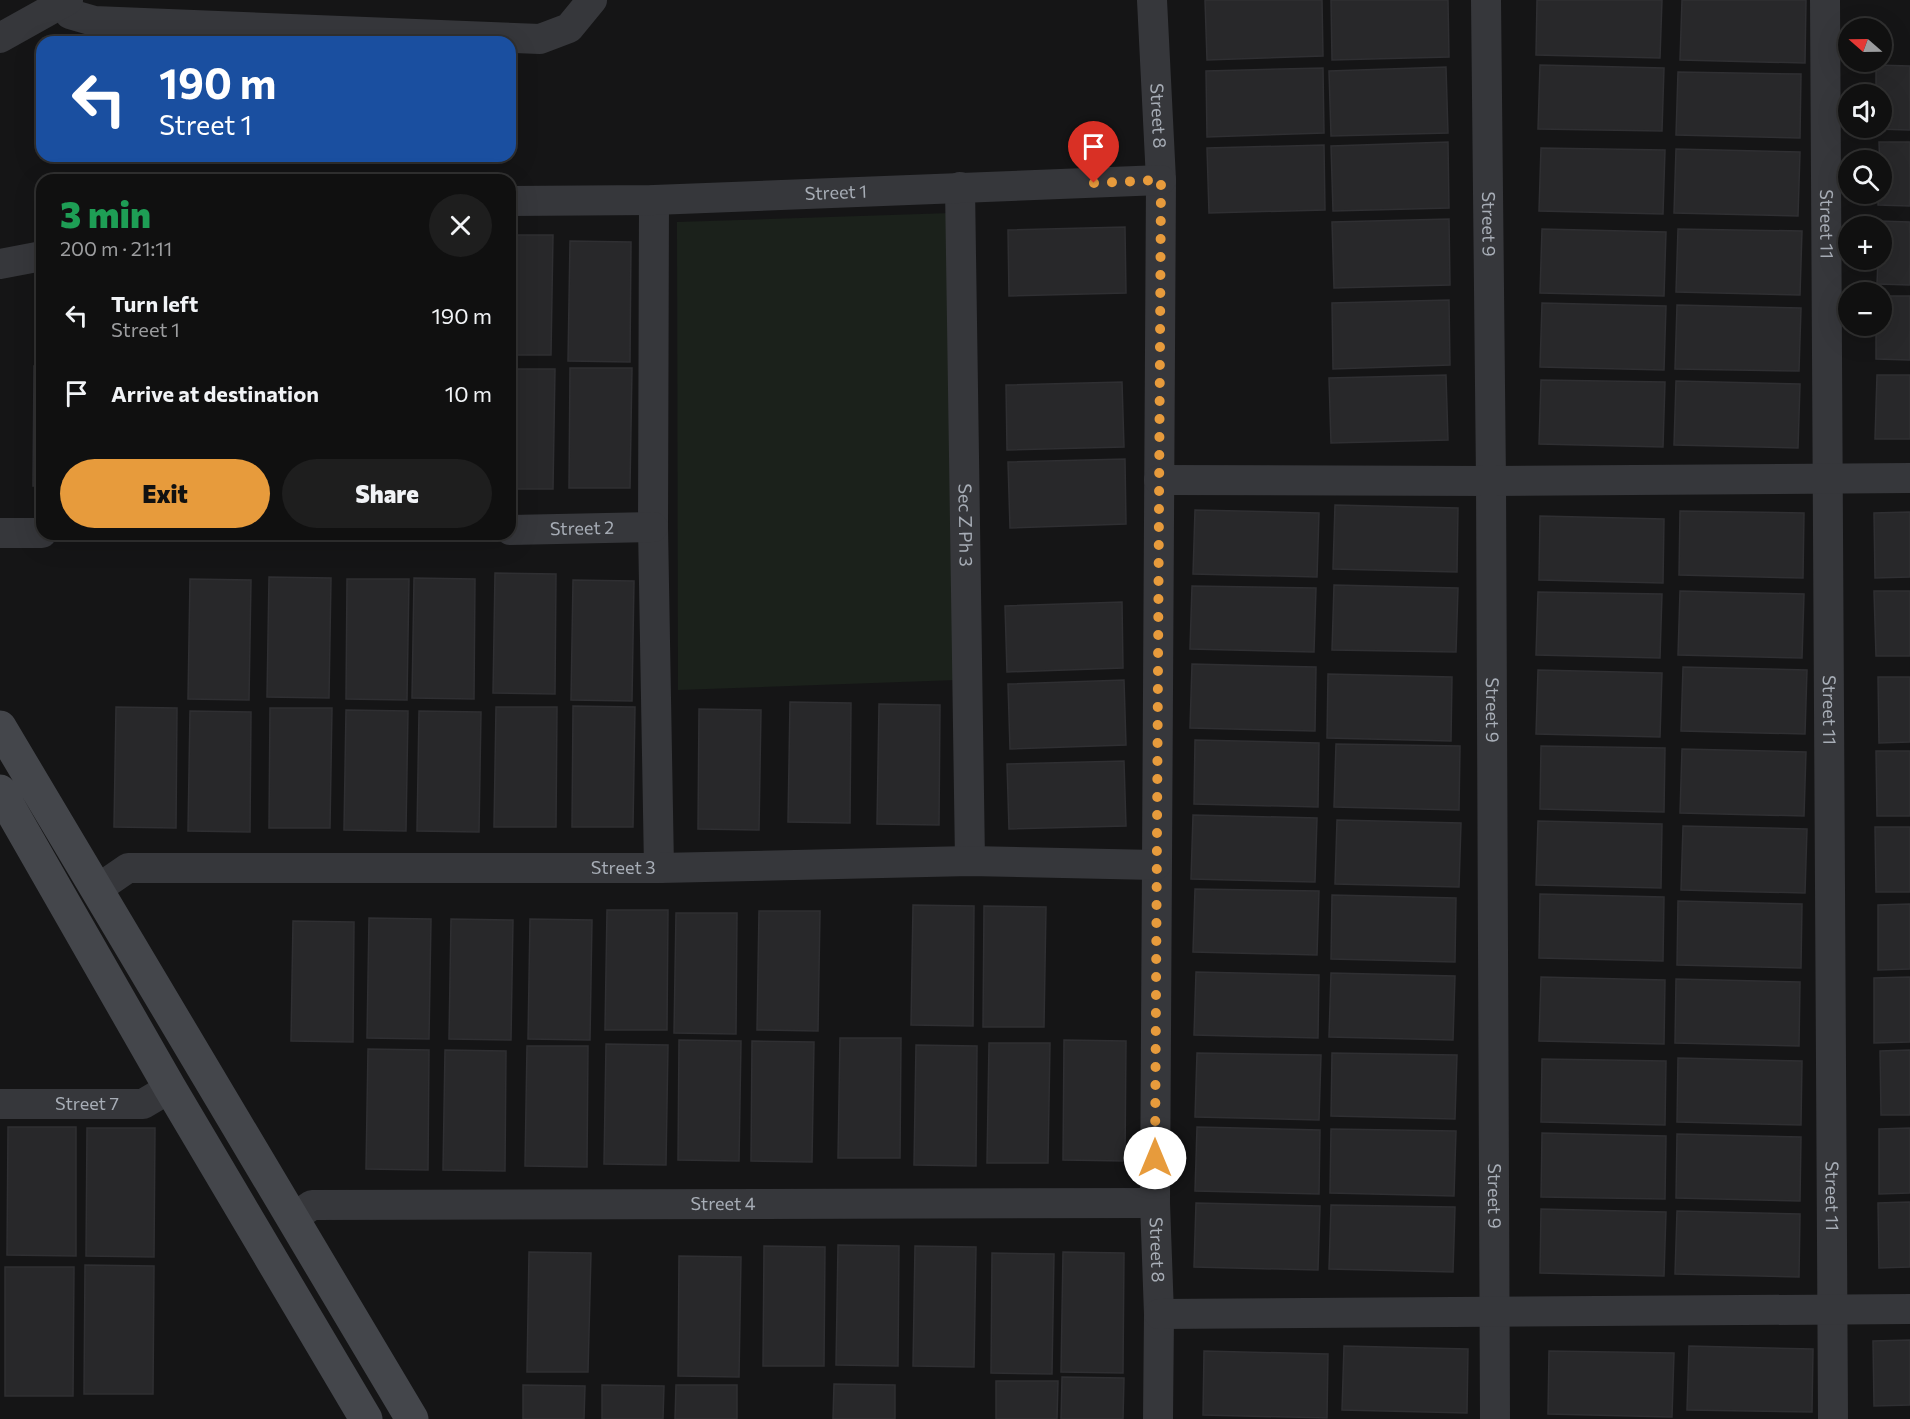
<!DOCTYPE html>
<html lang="en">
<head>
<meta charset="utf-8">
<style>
	:root { --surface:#101010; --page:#1e1e1e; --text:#f1f3f6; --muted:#9c9d9f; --line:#303030; --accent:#e79b3c }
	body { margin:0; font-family:Commissioner,sans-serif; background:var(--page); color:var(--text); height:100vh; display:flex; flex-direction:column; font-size:22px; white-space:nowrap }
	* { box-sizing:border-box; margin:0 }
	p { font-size:20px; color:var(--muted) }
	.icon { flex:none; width:33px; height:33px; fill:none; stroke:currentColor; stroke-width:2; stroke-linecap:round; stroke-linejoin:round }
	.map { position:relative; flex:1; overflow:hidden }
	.drawer { position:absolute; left:36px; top:174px; width:480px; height:366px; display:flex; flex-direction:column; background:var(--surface); border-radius:18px; box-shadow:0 6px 24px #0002,0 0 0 2px var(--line) }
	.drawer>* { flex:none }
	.hud { position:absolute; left:36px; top:36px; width:480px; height:126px; border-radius:18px; box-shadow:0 6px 24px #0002,0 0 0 2px var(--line); background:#1a4fa0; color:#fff; overflow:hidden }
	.needle { width:39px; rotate:290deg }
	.tools { position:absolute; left:1838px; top:18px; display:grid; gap:12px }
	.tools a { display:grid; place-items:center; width:54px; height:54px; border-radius:50%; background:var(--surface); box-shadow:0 6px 24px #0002,0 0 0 2px var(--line); font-size:30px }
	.pin { position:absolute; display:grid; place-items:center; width:51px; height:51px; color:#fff; margin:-62px -26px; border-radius:50% 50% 50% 0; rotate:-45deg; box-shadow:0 0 6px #0007 }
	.pin .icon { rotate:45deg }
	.me { position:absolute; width:66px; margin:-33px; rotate:0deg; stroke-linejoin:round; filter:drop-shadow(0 0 4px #0008) }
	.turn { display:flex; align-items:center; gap:21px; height:126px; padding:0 24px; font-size:27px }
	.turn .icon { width:78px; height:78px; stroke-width:2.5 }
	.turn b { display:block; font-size:42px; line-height:51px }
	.round { display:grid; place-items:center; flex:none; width:63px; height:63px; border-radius:32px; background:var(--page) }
	.headline { display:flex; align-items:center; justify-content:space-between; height:102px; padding:0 24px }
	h1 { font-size:36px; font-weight:800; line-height:45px; color:#1e9e55 }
	.button { display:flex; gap:12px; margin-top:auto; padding:12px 24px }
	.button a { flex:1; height:69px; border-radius:36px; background:var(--accent); color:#111; font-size:24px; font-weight:800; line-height:69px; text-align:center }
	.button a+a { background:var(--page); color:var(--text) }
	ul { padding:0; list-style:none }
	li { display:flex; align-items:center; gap:18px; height:78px; padding:0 24px }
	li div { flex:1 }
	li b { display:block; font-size:22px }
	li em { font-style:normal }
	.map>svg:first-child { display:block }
</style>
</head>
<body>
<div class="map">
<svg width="1910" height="1419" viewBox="0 0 1910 1419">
	<rect width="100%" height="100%" fill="#151516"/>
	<!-- green -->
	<path fill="#1b211b" d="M951 213 957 680 678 690 677 222Z"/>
	<!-- building -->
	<path fill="#28282a" stroke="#2f2f32" stroke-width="1.5" d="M1205 0H1322L1323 56 1207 60Z
		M1331 0H1448L1449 57 1332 60Z
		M1537 0H1662L1660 58 1536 55Z
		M1682 0H1806L1805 63 1680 60Z
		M1540 65 1664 68 1662 131 1538 129Z
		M1876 65 1910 66V130L1875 129 1881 128V94H1876Z
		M1446 67 1448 133 1331 136 1329 71Z
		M1323 68 1324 133 1207 137 1206 71Z
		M1678 72 1801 74 1800 138 1676 135Z
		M1448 142 1449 208 1333 211 1331 146Z
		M1879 142H1910V206L1878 205V194H1881Z
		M1324 145 1325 210 1209 213 1207 148Z
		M1541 148 1665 150 1663 214 1539 211Z
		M1676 149 1800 152 1798 216 1674 213Z
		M1449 219 1450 285 1334 288 1332 222Z
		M1879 221 1910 222V285L1877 284 1878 260H1881V226H1879Z
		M1125 227 1126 293 1009 296 1008 230Z
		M1542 229 1666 232 1664 296 1540 293Z
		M1678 229 1802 231 1800 295 1676 292Z
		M510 235H553L551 355H510Z
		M570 241 631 242 630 362 568 361Z
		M1881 296H1910V360L1876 359V326H1881Z
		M1449 300 1450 365 1333 369 1332 303Z
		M1542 303 1666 306 1664 370 1540 367Z
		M1677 305 1801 308 1799 371 1675 369Z
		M34 366H42V486H33Z
		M570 368H632L630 488H569Z
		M510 369H555L553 489H510Z
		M1446 375 1448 440 1331 443 1329 378Z
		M1877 375H1910V439H1875Z
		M1541 380 1665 382 1663 447 1539 444Z
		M1676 381 1800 384 1798 448 1674 445Z
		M1122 382 1124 447 1007 450 1006 385Z
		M1125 459 1126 524 1010 528 1008 462Z
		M1335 505 1458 508 1457 572 1333 569Z
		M1195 510 1319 513 1317 577 1193 574Z
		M1680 511 1804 513 1803 578 1679 575Z
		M1910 512V577L1875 578 1874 513Z
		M1540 516 1664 519 1663 583 1539 580Z
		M495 573 556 574 555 694 493 693Z
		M269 577 331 578 329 698 267 697Z
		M414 578 475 579 474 699 412 698Z
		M190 579 251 580 249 700 188 699Z
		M347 579H409L407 700 346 699Z
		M573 580 634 581 632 701 571 700Z
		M1334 585 1458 588 1456 652 1332 650Z
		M1192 586 1316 588 1314 652 1190 649Z
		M1680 591 1804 594 1802 658 1678 655Z
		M1874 591H1910V656H1876Z
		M1538 592 1662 594 1660 658 1536 655Z
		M1122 602 1123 668 1007 672 1005 606Z
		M1192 664 1316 667 1315 731 1190 728Z
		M1683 667 1807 670 1805 734 1681 731Z
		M1538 670 1662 673 1660 737 1536 734Z
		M1328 674 1452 677 1451 741 1327 738Z
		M1878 677H1910V742L1879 743Z
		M1124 680 1126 745 1010 749 1008 684Z
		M790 702 851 703 850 823 788 822Z
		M879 704 940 705 939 825 877 824Z
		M573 706 635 707 633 827H572Z
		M116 707 177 708 176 828 114 827Z
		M496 707H557L556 827H494Z
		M270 708H332L330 828H269Z
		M699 709 761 710 759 830 698 829Z
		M346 710 408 711 406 831 344 830Z
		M190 711 251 712 250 832 188 831Z
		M419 711 481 712 479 832 417 831Z
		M1195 740 1319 743 1318 807 1194 804Z
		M1336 744 1460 746 1459 810 1334 807Z
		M1541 746 1665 748 1664 812 1540 809Z
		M1682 749 1806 752 1804 816 1680 813Z
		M1876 751H1910V816H1877Z
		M1124 761 1126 826 1009 829 1007 764Z
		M1193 815 1317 818 1315 882 1191 879Z
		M1337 820 1461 823 1459 887 1335 884Z
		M1538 821 1662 824 1661 888 1536 885Z
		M1683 826 1807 829 1805 893 1681 890Z
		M1875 827H1910V892H1876Z
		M1195 889 1319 891 1317 955 1193 952Z
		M1540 894 1664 897 1663 961 1539 958Z
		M1332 895 1456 898 1455 962 1331 959Z
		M1678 901 1802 904 1801 968 1677 965Z
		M1910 904V969L1878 970V905Z
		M913 905 974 906 973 1026 911 1025Z
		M984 906 1046 907 1044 1027H983Z
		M607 910H668L667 1030H605Z
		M759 911H820L818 1031 757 1030Z
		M676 913H737L736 1034 674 1033Z
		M369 918 431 919 429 1039 367 1038Z
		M451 919 513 920 511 1040 449 1039Z
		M530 919 592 920 590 1040 528 1039Z
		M293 921 354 922 353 1042 291 1041Z
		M1196 972 1319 975 1318 1038 1194 1035Z
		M1331 973 1455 976 1453 1040 1329 1037Z
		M1541 977 1665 980 1664 1044 1539 1041Z
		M1910 977V1042L1874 1043V978Z
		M1676 979 1800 982 1799 1046 1675 1043Z
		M840 1038H901L900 1158H838Z
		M679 1040 741 1041 739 1161 678 1160Z
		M1064 1040 1126 1041 1125 1161 1063 1160Z
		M752 1041 814 1042 812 1162 751 1161Z
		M989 1043H1050L1048 1163H987Z
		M606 1044 668 1045 666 1165 604 1164Z
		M916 1045 977 1046 976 1166 914 1165Z
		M527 1046H588L587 1167 525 1166Z
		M368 1049 429 1050 428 1170 366 1169Z
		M445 1050 506 1051 505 1171 443 1170Z
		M1910 1050V1115H1881L1880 1051Z
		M1197 1053 1321 1055 1319 1120 1195 1117Z
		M1332 1053 1457 1055 1455 1119 1331 1116Z
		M1678 1058 1802 1061 1801 1125 1677 1122Z
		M1542 1059 1666 1061 1665 1125 1541 1122Z
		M8 1127H76V1256L7 1255Z
		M1197 1127 1320 1130 1319 1194 1195 1191Z
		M87 1128H155L154 1257 86 1256Z
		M1910 1128V1193L1879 1194V1129Z
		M1331 1129 1456 1131 1454 1196 1330 1193Z
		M1542 1133 1666 1136 1665 1199 1541 1197Z
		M1677 1134 1801 1137 1800 1201 1676 1198Z
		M1910 1202V1267L1879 1268 1878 1203Z
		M1196 1203 1320 1206 1318 1270 1194 1267Z
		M1331 1205 1455 1207 1453 1272 1329 1269Z
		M1541 1209 1666 1212 1664 1276 1540 1273Z
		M1677 1211 1800 1214 1799 1277 1675 1274Z
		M838 1245 899 1246 898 1366 836 1365Z
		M764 1246 825 1247 824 1366H763Z
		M915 1246 976 1247 974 1367 913 1366Z
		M529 1252 591 1253 588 1372H527Z
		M1063 1252 1124 1253 1123 1373 1061 1372Z
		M992 1253 1054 1254 1052 1374 991 1373Z
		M679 1256 741 1257 739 1377 678 1376Z
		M85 1265 154 1266 153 1394H84Z
		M5 1267H74L73 1396H5Z
		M1910 1340V1405L1874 1406 1873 1341Z
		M1344 1346 1468 1349 1467 1413 1342 1410Z
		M1689 1346 1813 1349 1812 1412 1687 1410Z
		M1204 1351 1328 1354 1327 1418 1203 1415Z
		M1549 1351 1674 1353 1672 1417 1548 1414Z
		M1062 1377 1124 1378 1123 1419H1061Z
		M996 1381H1058L1057 1419H996Z
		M834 1384 895 1385V1419H833Z
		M523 1385 585 1386 584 1419H523Z
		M602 1385 664 1386 663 1419H602Z
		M676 1385H737V1419H675Z"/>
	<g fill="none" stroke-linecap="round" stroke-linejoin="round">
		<!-- minor -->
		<g stroke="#36373b" stroke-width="30">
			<path id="s1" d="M1152 0 1161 180 1155 1203 1159 1314 1158 1419"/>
			<path id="s2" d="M1486 0 1491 481 1495 1419"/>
			<path id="s3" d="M1825 0 1833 1419"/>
			<path d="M64 3 70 14 94 21 540 39 569 28 592 0"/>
			<path d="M0 38 68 0"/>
			<path id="s4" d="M960 187 970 861"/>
			<path d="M654 200 653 527 659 868"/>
			<path id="s5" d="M510 201 654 200 1161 180"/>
			<path d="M0 264 42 256"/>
			<path d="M1159 480 1491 481 1910 478"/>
			<path id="s6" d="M510 530 653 527"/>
			<path d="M0 533H42"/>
			<path id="s7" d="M96 890 128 868H659L970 861 1156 865"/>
			<path id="s8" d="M0 1104H143L170 1088"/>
			<path id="s9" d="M293 1218 312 1205 1155 1203"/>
			<path d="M1159 1314 1910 1309"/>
		</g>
		<!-- secondary -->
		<path stroke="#44464b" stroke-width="33" d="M0 727 412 1419
			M0 791 170 1088 366 1419"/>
	</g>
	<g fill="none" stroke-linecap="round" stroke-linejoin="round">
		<!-- route -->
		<path stroke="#e79b3c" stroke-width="10" stroke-dasharray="0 18" d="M1094 183 1161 180 1155 1158"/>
	</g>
	<g text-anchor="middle" stroke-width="6" stroke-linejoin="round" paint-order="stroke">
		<!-- street labels -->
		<g font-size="18" fill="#a7adb6" stroke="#101011">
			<text dy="6" stroke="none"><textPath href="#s1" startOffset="116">Street 8</textPath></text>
			<text dy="6" stroke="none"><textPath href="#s5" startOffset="326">Street 1</textPath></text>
			<text dy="6" stroke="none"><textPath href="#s2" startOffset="224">Street 9</textPath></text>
			<text dy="6" stroke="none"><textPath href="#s3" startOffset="224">Street 11</textPath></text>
			<text dy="6" stroke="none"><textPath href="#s4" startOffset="338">Sec Z Ph 3</textPath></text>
			<text dy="6" stroke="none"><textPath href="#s6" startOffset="72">Street 2</textPath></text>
			<text dy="6" stroke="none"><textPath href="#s2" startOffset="710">Street 9</textPath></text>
			<text dy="6" stroke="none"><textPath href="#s3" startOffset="710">Street 11</textPath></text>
			<text dy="6" stroke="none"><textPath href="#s7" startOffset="534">Street 3</textPath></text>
			<text dy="6" stroke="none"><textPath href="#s8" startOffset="87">Street 7</textPath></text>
			<text dy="6" stroke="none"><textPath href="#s2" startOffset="1196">Street 9</textPath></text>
			<text dy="6" stroke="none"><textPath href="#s3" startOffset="1196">Street 11</textPath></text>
			<text dy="6" stroke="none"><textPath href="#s9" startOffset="434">Street 4</textPath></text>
			<text dy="6" stroke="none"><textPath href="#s1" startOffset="1250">Street 8</textPath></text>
		</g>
	</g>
</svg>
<div class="tools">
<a><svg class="needle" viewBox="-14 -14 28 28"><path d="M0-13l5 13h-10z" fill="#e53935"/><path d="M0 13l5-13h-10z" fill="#9c9d9f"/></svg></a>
<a><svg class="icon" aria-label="sound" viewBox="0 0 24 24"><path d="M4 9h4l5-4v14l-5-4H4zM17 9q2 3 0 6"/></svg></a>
<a><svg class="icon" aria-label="search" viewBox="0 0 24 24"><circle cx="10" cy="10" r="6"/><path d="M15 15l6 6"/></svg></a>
<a>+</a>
<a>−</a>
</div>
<div class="pin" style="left:1094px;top:183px;background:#d93025"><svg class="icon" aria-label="arrive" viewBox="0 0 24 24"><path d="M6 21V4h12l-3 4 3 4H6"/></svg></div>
<svg class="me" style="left:1155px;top:1158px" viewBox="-20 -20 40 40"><circle r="19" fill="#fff"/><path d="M0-13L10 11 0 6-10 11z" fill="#e79b3c"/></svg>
<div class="hud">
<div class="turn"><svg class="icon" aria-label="left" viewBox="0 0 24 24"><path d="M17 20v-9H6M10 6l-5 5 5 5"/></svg><div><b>190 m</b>Street 1</div></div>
</div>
<section class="drawer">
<div class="headline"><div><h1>3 min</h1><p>200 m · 21:11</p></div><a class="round"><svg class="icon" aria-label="close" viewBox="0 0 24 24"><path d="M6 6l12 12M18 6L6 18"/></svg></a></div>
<ul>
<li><svg class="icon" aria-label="left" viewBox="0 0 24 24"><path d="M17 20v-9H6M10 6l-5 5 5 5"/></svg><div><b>Turn left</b><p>Street 1</p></div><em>190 m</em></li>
<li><svg class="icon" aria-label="arrive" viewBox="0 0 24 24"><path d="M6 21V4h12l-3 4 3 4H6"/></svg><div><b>Arrive at destination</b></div><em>10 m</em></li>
</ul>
<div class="button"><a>Exit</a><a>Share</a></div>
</section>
</div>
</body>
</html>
